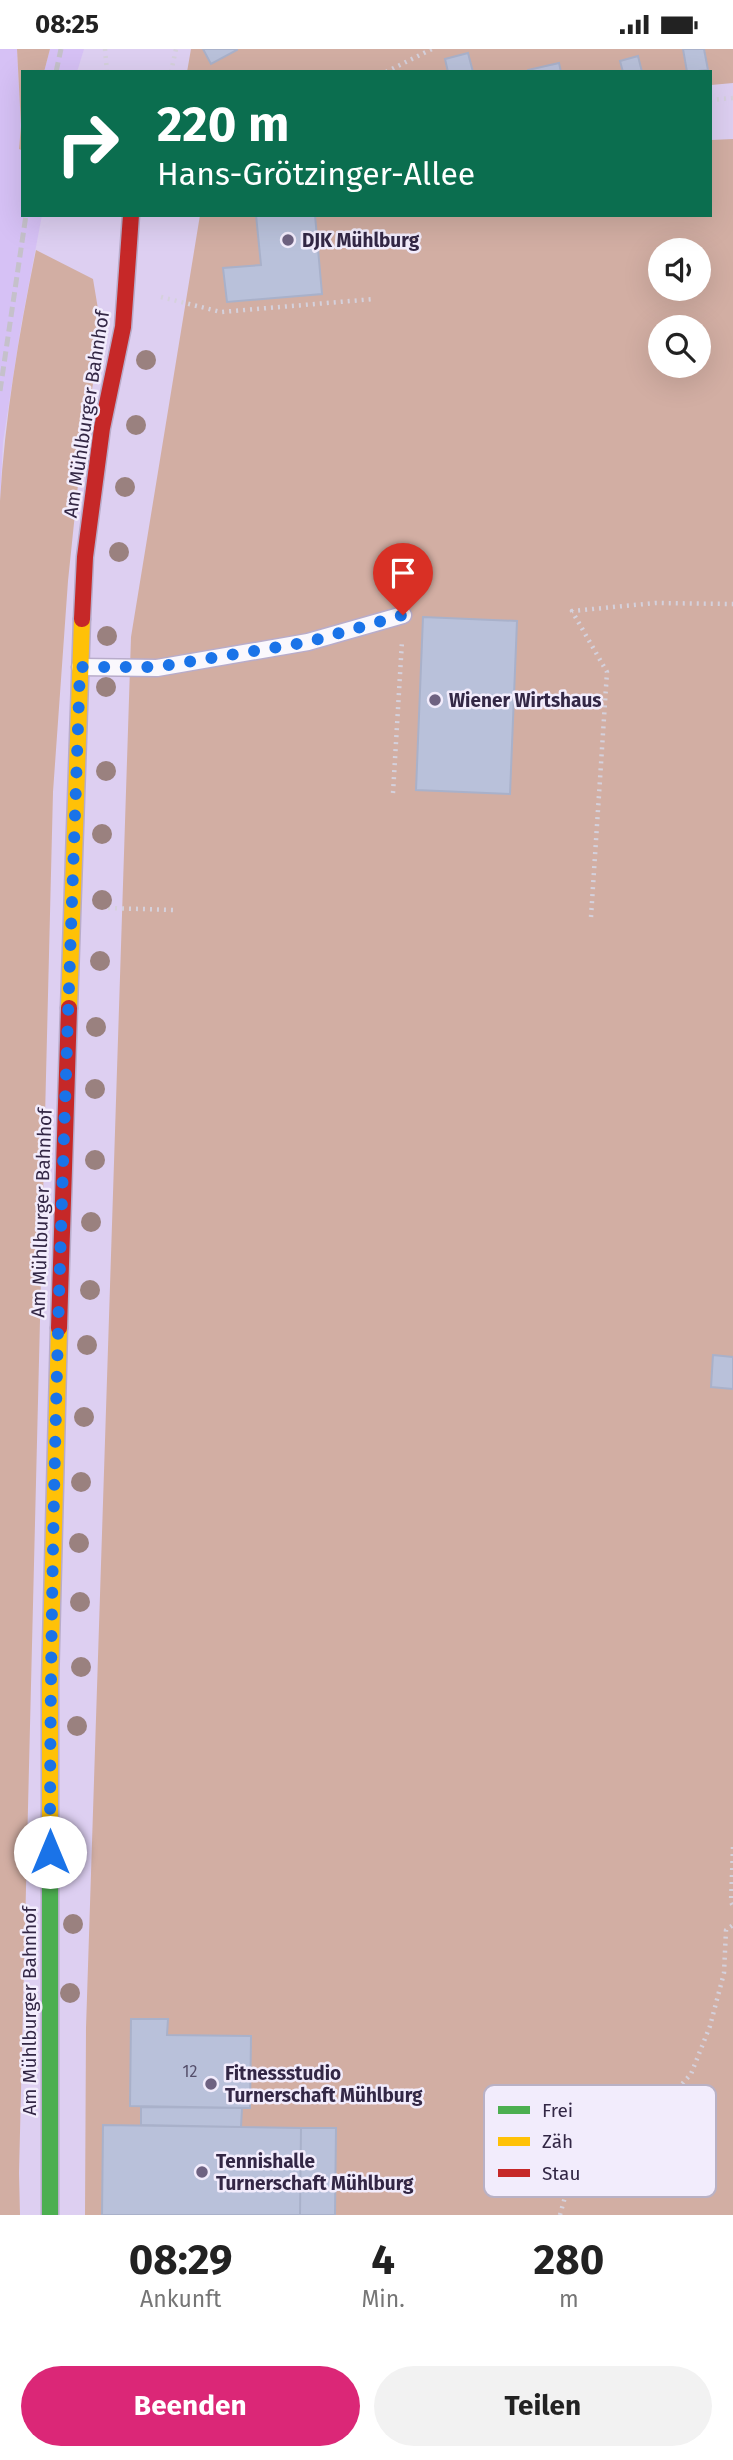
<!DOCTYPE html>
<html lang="de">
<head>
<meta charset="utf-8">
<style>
	:root { --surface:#fff; --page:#f2f2f2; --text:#222; --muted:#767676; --accent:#db2777 }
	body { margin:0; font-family:"Fira Sans",sans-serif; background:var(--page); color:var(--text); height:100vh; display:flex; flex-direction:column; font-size:26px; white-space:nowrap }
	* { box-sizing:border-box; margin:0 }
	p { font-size:23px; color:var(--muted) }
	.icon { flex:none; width:38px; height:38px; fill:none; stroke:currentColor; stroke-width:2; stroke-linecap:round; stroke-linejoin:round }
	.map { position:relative; height:2166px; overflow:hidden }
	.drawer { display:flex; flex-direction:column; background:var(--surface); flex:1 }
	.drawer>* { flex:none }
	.hud { position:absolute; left:21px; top:21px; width:691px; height:147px; border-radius:0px; box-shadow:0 7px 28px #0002; background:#0b6e4f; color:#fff; overflow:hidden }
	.buttons { position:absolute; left:648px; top:189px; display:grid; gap:14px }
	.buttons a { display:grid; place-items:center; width:63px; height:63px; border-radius:50%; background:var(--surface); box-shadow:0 7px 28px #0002; font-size:35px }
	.pin { position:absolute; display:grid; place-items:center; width:60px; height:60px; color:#fff; margin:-72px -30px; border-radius:50% 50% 50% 0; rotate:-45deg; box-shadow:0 0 7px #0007 }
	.pin .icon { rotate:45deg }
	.me { position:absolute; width:77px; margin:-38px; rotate:0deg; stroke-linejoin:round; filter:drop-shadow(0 0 5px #0008) }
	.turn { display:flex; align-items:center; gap:24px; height:147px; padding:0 21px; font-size:32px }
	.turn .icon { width:91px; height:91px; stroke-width:2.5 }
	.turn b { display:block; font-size:49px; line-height:60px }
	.eta { display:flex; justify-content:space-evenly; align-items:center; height:119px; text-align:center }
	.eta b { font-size:42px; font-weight:700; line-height:49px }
	.primary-button { display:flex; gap:14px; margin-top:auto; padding:14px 21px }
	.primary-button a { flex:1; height:80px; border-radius:42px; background:var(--accent); color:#fff; font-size:28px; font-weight:700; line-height:80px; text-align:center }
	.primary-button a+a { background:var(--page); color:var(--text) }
	.status { display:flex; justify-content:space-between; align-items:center; height:49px; padding:0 35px; background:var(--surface); direction:ltr }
	.status svg { height:19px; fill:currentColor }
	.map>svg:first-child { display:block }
</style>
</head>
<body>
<div class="status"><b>08:25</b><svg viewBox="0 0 49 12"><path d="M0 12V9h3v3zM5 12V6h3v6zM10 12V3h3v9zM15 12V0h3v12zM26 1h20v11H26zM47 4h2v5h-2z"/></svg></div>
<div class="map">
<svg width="733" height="2166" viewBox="0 0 733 2166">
	<rect width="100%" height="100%" fill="#ddcff1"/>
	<!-- built -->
	<path fill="#d6c1f5" d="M0 0H17L21 77 19 100 23 102V166H42L21 277 3 393 0 452Z
		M50 0H84L77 23H44Z"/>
	<!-- green -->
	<path fill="#d2aea3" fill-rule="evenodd" d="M17 0H50L44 23H23V102L19 100 21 77Z
		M191 0H733V34L711 36 710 23H187Z
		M733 90V2166H85L86 1979 131 588 200 166H710L711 91ZM660 201H698V240H660ZM660 278H698V317H660Z
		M36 201 93 230 102 284 82 397 68 532 53 743 19 2124 20 2166H0V452C5 368 19 284 36 201Z"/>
	<!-- building -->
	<path fill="#b9c1da" stroke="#a9b1ca" stroke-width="2" d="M203 0H237V1L211 15Z
		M683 0H704L708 21 687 23Z
		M468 4 473 23H448L445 10Z
		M638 7 642 23H623L620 12Z
		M559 14 561 23H528V21Z
		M256 166H315L322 245 227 253 223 219 261 216Z
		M423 568 517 572 510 745 416 741Z
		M713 1306 733 1308V1340L711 1338Z
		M131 1970H168L167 1986 251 1987 250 2059 130 2057Z
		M141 2058 242 2059 241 2078 141 2076Z
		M103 2076 301 2079 300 2166H102Z
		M301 2079H336L335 2166H300Z"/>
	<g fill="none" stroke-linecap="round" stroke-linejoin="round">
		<defs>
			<path id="lane" d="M80 618 157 619 308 593 403 566"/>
			<path id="fast" d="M50 1778V2166"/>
			<path id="slow" d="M69 959 82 570
				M50 1778V1635L59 1279"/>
			<path id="jam" d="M82 570 85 508 102 379 123 278 131 166
				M59 1279 69 959"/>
		</defs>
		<!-- lane casing -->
		<use href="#lane" stroke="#b8acca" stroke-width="19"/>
		<!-- fast casing -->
		<use href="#fast" stroke="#b8acca" stroke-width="19"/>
		<!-- slow casing -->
		<use href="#slow" stroke="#b8acca" stroke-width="19"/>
		<!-- jam casing -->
		<use href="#jam" stroke="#b8acca" stroke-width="19"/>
		<!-- path -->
		<path stroke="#d5d1dc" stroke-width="4.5" stroke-dasharray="2 5" stroke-linecap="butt" d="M105 0 107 23
			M171 23 176 0
			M386 23 432 0
			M710 51 733 49
			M161 248 221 263 374 250
			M393 744 402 592
			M108 859 174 861
			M591 868 607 623 572 562 655 554 733 555
			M733 1798 731 1853 733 1857
			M560 2166 565 2148 592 2120 648 2073 691 2025 710 1977 724 1924 726 1881 733 1876"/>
		<!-- lane -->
		<use href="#lane" stroke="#faf8fd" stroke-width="16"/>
		<!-- fast -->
		<use href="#fast" stroke="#4caf50" stroke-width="16"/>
		<!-- slow -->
		<use href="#slow" stroke="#ffc107" stroke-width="16"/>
		<!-- jam -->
		<use href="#jam" stroke="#c62828" stroke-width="16"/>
		<!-- rail -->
		<path stroke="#c5c1cb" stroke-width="5" stroke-dasharray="10 5" stroke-linecap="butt" d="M56 23 61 0
			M0 342 26 166"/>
	</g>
	<!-- trees -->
	<g fill="#9a817f">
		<circle cx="146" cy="311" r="10"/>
		<circle cx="136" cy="376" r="10"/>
		<circle cx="125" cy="438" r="10"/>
		<circle cx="119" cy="503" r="10"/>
		<circle cx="107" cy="587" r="10"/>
		<circle cx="106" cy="638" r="10"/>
		<circle cx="106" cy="722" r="10"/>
		<circle cx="102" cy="785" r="10"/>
		<circle cx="102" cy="851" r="10"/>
		<circle cx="100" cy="912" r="10"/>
		<circle cx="96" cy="978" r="10"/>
		<circle cx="95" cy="1040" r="10"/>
		<circle cx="95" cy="1111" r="10"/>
		<circle cx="91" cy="1173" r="10"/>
		<circle cx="90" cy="1241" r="10"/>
		<circle cx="87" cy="1296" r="10"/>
		<circle cx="84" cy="1368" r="10"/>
		<circle cx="81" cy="1433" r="10"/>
		<circle cx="79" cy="1494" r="10"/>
		<circle cx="80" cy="1553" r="10"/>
		<circle cx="81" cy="1618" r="10"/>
		<circle cx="77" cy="1677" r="10"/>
		<circle cx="72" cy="1815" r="10"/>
		<circle cx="73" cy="1875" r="10"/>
		<circle cx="70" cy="1944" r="10"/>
	</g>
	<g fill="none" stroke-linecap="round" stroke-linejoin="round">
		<!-- route -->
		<path stroke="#1a73e8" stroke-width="12" stroke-dasharray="0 21.6" d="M50 1803C50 1408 67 1013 80 618H157L308 593 403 566"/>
	</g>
	<!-- markers -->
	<g fill="#6e6281" stroke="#f2ecfc" stroke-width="2.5">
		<circle cx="288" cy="191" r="7"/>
		<circle cx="435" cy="651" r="7"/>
		<circle cx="211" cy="2035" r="7"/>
		<circle cx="202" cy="2123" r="7"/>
	</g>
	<g text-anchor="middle" stroke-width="5" stroke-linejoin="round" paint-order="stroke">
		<!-- number labels -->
		<g font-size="16" fill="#544e6a">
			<text x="190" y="2028">12</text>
		</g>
		<!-- poi labels -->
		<g font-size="19" font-weight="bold" fill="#332745" stroke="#f2ecfc" text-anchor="start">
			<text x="302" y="198">DJK Mühlburg</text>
			<text x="449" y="658">Wiener Wirtshaus</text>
			<text x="225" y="2031">Fitnessstudio<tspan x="225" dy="22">Turnerschaft Mühlburg</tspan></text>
			<text x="216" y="2119">Tennishalle<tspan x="216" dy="22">Turnerschaft Mühlburg</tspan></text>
		</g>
		<!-- street labels -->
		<g font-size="19" fill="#332745" stroke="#f2ecfc">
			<text transform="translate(86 365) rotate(-81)" y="7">Am Mühlburger Bahnhof</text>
			<text transform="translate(41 1164) rotate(-88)" y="7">Am Mühlburger Bahnhof</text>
			<text transform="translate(29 1962) rotate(-90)" y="7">Am Mühlburger Bahnhof</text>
		</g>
	</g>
	<!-- legend -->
	<rect x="484" y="2036" width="232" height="112" rx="10" fill="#f2ecfc" stroke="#b9b1c5" stroke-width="2"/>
	<rect x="498" y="2057" width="32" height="8" fill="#4caf50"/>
	<rect x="498" y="2088" width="32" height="9" fill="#ffc107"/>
	<rect x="498" y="2120" width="32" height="8" fill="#c62828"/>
	<g font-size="19" fill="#332745">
		<text x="542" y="2068">Frei</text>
		<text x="542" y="2099">Zäh</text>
		<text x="542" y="2131">Stau</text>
	</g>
</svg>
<div class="buttons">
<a><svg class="icon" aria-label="sound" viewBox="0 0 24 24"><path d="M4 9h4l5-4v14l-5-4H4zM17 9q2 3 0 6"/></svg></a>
<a><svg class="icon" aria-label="search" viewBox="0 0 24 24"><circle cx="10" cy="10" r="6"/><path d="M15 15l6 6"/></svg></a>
</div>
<div class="pin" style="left:403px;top:566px;background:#d93025"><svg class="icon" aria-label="arrive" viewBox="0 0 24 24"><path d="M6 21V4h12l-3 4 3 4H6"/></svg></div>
<svg class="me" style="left:50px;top:1803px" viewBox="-20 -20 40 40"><circle r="19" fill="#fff"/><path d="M0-13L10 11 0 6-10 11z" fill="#1a73e8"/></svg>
<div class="hud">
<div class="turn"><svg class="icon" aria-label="right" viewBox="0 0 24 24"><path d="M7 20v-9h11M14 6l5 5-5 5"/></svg><div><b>220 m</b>Hans-Grötzinger-Allee</div></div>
</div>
</div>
<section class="drawer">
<div class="eta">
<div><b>08:29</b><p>Ankunft</p></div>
<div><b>4</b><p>Min.</p></div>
<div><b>280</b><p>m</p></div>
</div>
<div class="primary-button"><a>Beenden</a><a>Teilen</a></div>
</section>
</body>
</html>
